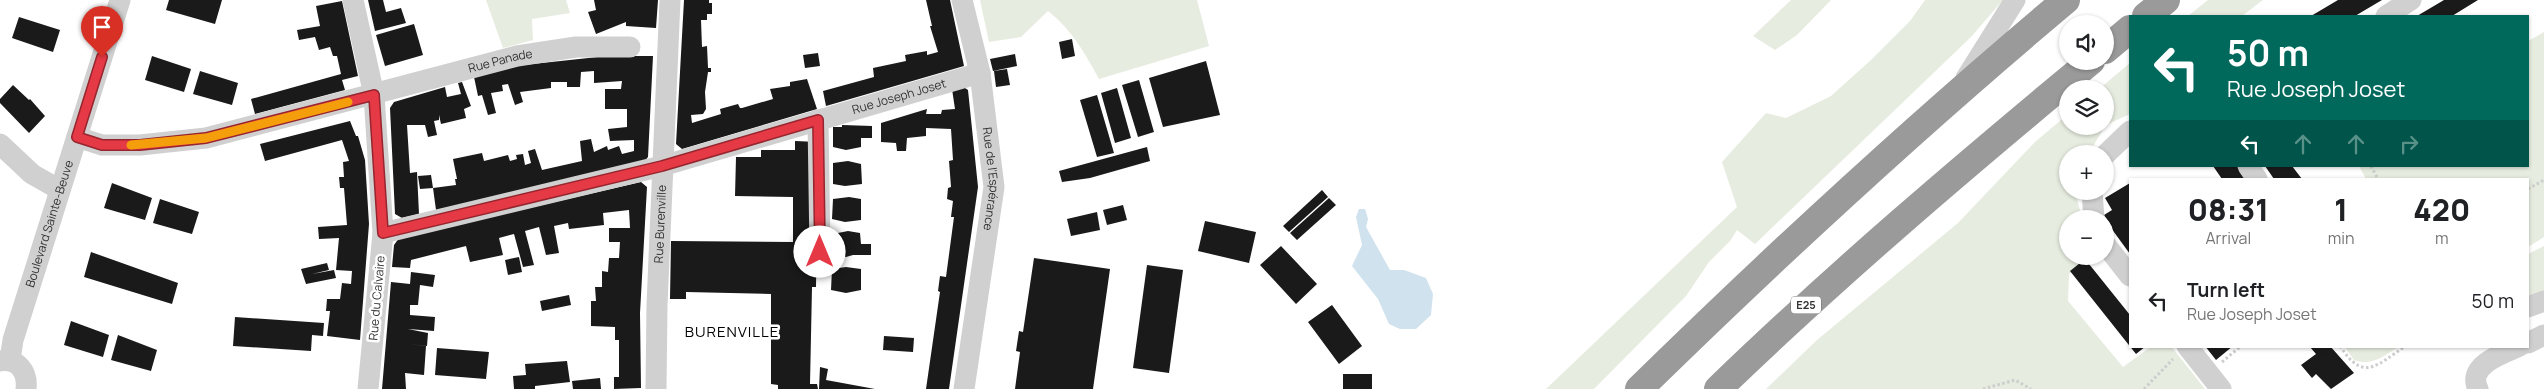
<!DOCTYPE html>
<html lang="en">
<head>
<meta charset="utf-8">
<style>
	:root { --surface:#fff; --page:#f6f6f6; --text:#202124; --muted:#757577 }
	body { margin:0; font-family:Manrope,sans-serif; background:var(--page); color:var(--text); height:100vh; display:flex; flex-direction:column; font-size:19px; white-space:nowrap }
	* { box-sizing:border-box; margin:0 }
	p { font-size:16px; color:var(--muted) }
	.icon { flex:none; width:28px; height:28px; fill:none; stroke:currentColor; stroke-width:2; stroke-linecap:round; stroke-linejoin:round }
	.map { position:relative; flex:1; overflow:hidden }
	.panel { position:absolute; left:2129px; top:178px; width:400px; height:170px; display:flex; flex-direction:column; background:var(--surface); border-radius:0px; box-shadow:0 1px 4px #0004 }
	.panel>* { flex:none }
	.top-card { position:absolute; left:2129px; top:15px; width:400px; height:152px; border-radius:0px; box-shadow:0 1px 4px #0004; background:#00695c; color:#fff; overflow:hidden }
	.buttons { position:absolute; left:2059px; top:15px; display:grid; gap:10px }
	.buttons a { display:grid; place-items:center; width:55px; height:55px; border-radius:50%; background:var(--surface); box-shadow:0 1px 4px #0004; font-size:25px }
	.pin { position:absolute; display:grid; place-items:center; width:42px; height:42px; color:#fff; margin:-51px -21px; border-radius:50% 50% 50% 0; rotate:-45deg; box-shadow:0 0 5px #0007 }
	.pin .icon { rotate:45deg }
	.me { position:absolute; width:55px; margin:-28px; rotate:0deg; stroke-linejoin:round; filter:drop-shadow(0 0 4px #0008) }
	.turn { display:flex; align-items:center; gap:18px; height:105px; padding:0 15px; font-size:22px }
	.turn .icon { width:65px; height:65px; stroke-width:2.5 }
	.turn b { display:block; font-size:35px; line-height:42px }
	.lanes { display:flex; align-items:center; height:48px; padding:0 15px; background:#0003; justify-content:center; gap:25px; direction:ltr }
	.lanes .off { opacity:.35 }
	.eta { display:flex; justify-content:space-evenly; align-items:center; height:85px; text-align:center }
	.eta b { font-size:30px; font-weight:800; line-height:35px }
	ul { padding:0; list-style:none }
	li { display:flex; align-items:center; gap:15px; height:75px; padding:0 15px }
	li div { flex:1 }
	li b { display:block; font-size:19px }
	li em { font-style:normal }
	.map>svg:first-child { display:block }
</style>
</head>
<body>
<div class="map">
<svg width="2544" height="389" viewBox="0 0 2544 389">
	<rect width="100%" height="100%" fill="#fff"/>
	<!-- green -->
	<path fill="#e6ecdf" d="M486 0H566L570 13 532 19 533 40 503 48Z
		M980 0H1197L1209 46 1099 79C1085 53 1071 29 1048 11L1021 37 989 42Z
		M1791 0H1831L1797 35 1775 50 1753 36Z
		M1925 0H2003L1971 37 1755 244 1737 230 1730 241 1709 262 1686 296 1594 389H1546L1737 207 1722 162 1766 113 1786 118 1831 96 1871 60 1910 21Z
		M2208 0H2263L2242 16H2188Z
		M2544 32V237L2528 247V179H2366L2359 166H2528V41Z
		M2130 63V114L2106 125 2088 154H2068V191H2075L2082 219H2068V256H2090V259L2069 274 2068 301 2123 367 2152 346H2171L2205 389H1766L1817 340 1958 223 2035 142 2067 115 2068 126H2105V89H2099Z
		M2544 246V295L2528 301V254Z
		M2344 346H2400C2385 355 2372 367 2354 360Z"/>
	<!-- water -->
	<path fill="#cfe2ee" d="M1359 209H1365L1368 219 1366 227 1390 270H1404L1426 278 1433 294 1431 315 1416 329H1400L1389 324 1378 299 1352 266 1362 245 1356 217Z"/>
	<!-- building -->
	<path fill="#1a1a1a" d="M169 0H222L215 24 166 10Z
		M368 0H383L386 12 401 8 406 23 375 31Z
		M594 0H658L656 28 626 26V22L596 34 588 12 596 10Z
		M684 0H709V3H712V14H707V20H701L702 47 707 46 708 68H711V72H708L705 92 706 109 703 114 691 115 692 123 721 114 720 109 738 104 740 108H742L773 99 770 89 790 86V82L807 79 817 109 682 149 676 144Z
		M926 0H950L964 66 826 106 823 91 874 77 873 68 906 61 905 55 927 51V55L938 52 930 26H932Z
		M2338 0H2382L2355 16H2311Z
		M2444 0H2478L2452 16H2417Z
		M342 1 358 76 342 80 345 90 255 114 251 99 341 74 337 56H333L330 47 319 50 315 37 299 40 297 30 320 26 316 6Z
		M19 17 60 30 53 52 12 38Z
		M414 24 423 55 385 66 376 35Z
		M1072 39 1075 56 1062 59 1059 42Z
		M818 53 820 66 805 68 803 55Z
		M1015 54 1017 66 993 71 990 59Z
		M152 56 191 69 184 92 145 80Z
		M607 56H653L648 157 643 163 436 210 433 188 420 189 418 176 431 175 433 188 456 185 455 179H457L453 159 482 153 484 161 508 155 510 161 517 159 516 155 523 154 525 165 531 163 528 151 535 149 542 170 582 161 580 141 591 139 594 152 607 146 608 150 619 146 622 154 634 151V140L610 141 608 129 627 127V109H605V89H621L622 81 594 83V71L581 72 580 87H567V82H551V88L520 92 523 102 515 105 508 84 502 85 503 91 491 93 496 113 488 115 482 95 478 96 474 77 514 66Z
		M1206 61 1220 115 1163 127 1149 78Z
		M1007 69 1010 85 996 87 994 71Z
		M200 71 238 83 232 105 193 94Z
		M1139 80 1154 132 1138 137 1122 85Z
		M462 82 471 106 464 109 466 118 441 124 439 115V120L434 121 437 135 428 137 425 125H407L410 173 417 172 419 214 402 218 395 214 390 108 394 102 445 87 447 97 461 94 458 83Z
		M13 85 29 100 30 99 45 116 29 133 0 103V99Z
		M962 86 968 90 978 187 949 389H926L940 292 938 291 940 276 946 277 954 217H951L953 201 947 199 948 188 951 187 949 161 953 160 951 129 926 128V136L907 138 906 151H897L896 143 881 142V123L927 109 926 114H941L942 110 955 109 952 89Z
		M1117 88 1131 138 1115 143 1101 93Z
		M1097 95 1114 153 1097 157 1080 100Z
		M350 121 356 136H358L365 160 369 224 360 340 327 336 330 311H326L327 299H340L342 283 351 284 352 271 336 270 339 238 319 239 318 227 347 225 344 188H340L339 177H344L343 162 349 161 342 140 265 161 260 144Z
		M842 125 872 126V138H861V147L846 150 833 147V127H842Z
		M795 141 818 142 816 287H812L810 384H817L818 389H778V385L771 384V294L686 292V299H670L671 241 793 242V197L735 196 736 157H761V150H795Z
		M1147 147 1150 161 1090 178 1062 182 1059 171Z
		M848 161 861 164 862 184 845 186 833 184V163Z
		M2213 166H2239L2248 179H2222Z
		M2265 166H2292L2302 179H2274Z
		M641 182 647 187 640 313 641 388 614 389V377H619V340H615V327L591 326V301H596L595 287H602V271L608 272 609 258H619L620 242H609V228H630L629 210 603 213 604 225 569 229 568 223 554 226 559 253 546 255 539 227 525 231 534 265 523 267 514 234 499 238 503 255 470 262 466 246 411 260 410 268 392 267 394 245 399 238Z
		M112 183 152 198 145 220 104 208Z
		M2130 183V254L2111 228 2112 227 2104 215 2112 210 2105 198Z
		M1322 190 1328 197 1289 232 1283 226Z
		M849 197 861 199V220L845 222 832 219 833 199Z
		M1329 198 1336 205 1297 240 1290 233Z
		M160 199 199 212 192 234 153 223Z
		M1123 205 1127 220 1107 225 1103 210Z
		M1097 212 1100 230 1071 236 1067 219Z
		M1205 221 1256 232 1249 263 1198 251Z
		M848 231 860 233 861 244H871V255H853L846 257 833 255V234Z
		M1281 246 1317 284 1296 304 1260 265Z
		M91 252 178 283 172 304 84 277Z
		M519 257 522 272 508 275 505 260Z
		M1034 258 1110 269 1093 389H1015L1020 352 1016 351 1019 331 1023 332Z
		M2085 259 2130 315V346H2146L2136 354 2070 271Z
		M327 263 329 270 312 274 334 270 336 278 306 284 301 269Z
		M1147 265 1183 270 1169 373 1133 368Z
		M846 267 861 269V290L846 293 831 290 832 269Z
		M411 272 435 275 433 287 420 285 418 305H410V315L435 317 434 331 408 329 428 333 427 346 407 344 426 346 424 375 405 373 406 389H382L391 282 410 284Z
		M569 295 571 305 542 311 540 301Z
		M1332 305 1362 346 1339 364 1308 322Z
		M235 317 324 323 323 336 312 335 311 351 233 346Z
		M71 321 109 335 103 357 64 345Z
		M118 335 157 350 151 371 111 360Z
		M884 336 914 338 913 352 883 350Z
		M2205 346H2233L2216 360Z
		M2311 346H2330L2354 373 2331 389 2316 374 2312 378 2301 365 2316 354 2310 347Z
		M437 348 489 352 486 379 435 375Z
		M567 361 570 382 535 386V389H514L513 376 526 375 525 364Z
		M820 367 828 369 826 380 875 389H819Z
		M1343 374H1372V389H1343Z
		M600 378 601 389H573L572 381Z"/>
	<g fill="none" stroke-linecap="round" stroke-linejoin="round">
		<!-- path -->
		<path stroke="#cdcdcd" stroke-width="3" stroke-dasharray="2.5 2.5" stroke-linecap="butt" d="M2371 166 2378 179
			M2528 189 2544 180
			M2340 346C2364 383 2376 365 2406 346
			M2222 362 2241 346
			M1983 389 2015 380 2031 389
			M2144 389 2173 359"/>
		<!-- minor -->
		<g stroke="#d0d0d0" stroke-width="21">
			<path d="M353 0 374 95 383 233 368 389"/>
			<path id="s1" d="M962 0 980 73 994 187 964 389"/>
			<path d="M2386 16 2411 0"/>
			<path d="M1966 78 2015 0"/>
			<path d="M818 120 820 252"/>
			<path id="s2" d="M77 137 102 145H140L206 138 517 56 576 47H630"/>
			<path d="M0 144 32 174 60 190"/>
			<path d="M2105 155 2130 131"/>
			<path d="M2248 166 2257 179"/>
			<path d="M2092 191 2094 219"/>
			<path id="s3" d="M383 233 662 166 980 73"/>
			<path d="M2105 244 2130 276"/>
			<path d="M2528 307 2544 301"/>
			<path d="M2528 343 2544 335"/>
			<path d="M2187 346 2221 389"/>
			<path id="s4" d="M10 360 13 340 120 0"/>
			<path d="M0 361C18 358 28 372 26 389"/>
			<path id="s5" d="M656 389 657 305 670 0"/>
			<path d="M2478 389C2466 365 2504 353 2520 346"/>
		</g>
		<!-- highway -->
		<path stroke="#9a9a9a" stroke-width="28" d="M2146 16 2166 0
			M2105 50 2130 29
			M1639 389C1777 254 1918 124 2066 0
			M1718 389C1837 274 1963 167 2091 61"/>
	</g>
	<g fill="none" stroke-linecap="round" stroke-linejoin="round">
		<defs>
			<path id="route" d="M102 57 77 137 102 145H140L206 138 374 95 383 233 662 166 818 120 820 252"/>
		</defs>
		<!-- route casing -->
		<use href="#route" stroke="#96252e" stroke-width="12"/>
		<!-- route -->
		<use href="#route" stroke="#e63946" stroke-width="9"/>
		<!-- slow -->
		<path stroke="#f59e0b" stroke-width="9" d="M131 145 206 138 348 102"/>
	</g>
	<g text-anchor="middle" stroke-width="5" stroke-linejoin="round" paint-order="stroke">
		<!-- shield labels -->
		<rect fill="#fff" stroke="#707070" stroke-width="1" x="1791" y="296.5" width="30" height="17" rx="4"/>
		<g font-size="11" font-weight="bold" fill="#333">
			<text x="1806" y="309">E25</text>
		</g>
		<!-- street labels -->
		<g font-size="12" fill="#333" stroke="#fff">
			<text dy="4" stroke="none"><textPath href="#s2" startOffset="435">Rue Panade</textPath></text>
			<text dy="4" stroke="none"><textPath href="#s3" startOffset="534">Rue Joseph Joset</textPath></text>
			<text dy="4" stroke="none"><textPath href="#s1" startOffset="182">Rue de l'Espérance</textPath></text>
			<text dy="4" stroke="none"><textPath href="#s4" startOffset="142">Boulevard Sainte-Beuve</textPath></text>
			<text dy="4" stroke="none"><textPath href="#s5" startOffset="165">Rue Burenville</textPath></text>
			<text transform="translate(377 298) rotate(-85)" y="4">Rue du Calvaire</text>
		</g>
		<!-- quarter labels -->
		<g font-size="15" letter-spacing="1" fill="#000" stroke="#fff">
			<text x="732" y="337">BURENVILLE</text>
		</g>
	</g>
</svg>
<div class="buttons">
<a><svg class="icon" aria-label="sound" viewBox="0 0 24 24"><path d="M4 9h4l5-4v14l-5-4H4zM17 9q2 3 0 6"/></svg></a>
<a><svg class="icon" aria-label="layers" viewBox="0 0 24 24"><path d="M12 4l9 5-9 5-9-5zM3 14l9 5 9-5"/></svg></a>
<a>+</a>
<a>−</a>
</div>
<div class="pin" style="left:102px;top:57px;background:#d93025"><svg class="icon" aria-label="arrive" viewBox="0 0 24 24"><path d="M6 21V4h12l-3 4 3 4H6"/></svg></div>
<svg class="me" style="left:820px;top:252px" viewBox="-20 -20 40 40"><circle r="19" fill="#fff"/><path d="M0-13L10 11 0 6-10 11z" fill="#e63946"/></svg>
<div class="top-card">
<div class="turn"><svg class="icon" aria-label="left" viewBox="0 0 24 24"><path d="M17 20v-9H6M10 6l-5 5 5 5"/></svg><div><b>50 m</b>Rue Joseph Joset</div></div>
<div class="lanes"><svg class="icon" aria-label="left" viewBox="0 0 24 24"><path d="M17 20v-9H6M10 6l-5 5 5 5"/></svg><svg class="icon off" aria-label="ahead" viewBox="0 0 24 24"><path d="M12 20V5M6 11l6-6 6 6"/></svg><svg class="icon off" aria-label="ahead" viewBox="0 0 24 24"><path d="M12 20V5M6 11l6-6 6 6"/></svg><svg class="icon off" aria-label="right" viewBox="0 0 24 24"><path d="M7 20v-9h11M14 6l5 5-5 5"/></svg></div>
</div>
<section class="panel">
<div class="eta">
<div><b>08:31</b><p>Arrival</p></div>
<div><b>1</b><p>min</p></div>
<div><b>420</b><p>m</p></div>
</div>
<ul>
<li><svg class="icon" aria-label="left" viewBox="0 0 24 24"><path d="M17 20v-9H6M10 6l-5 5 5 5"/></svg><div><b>Turn left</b><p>Rue Joseph Joset</p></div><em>50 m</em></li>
</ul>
</section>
</div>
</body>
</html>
